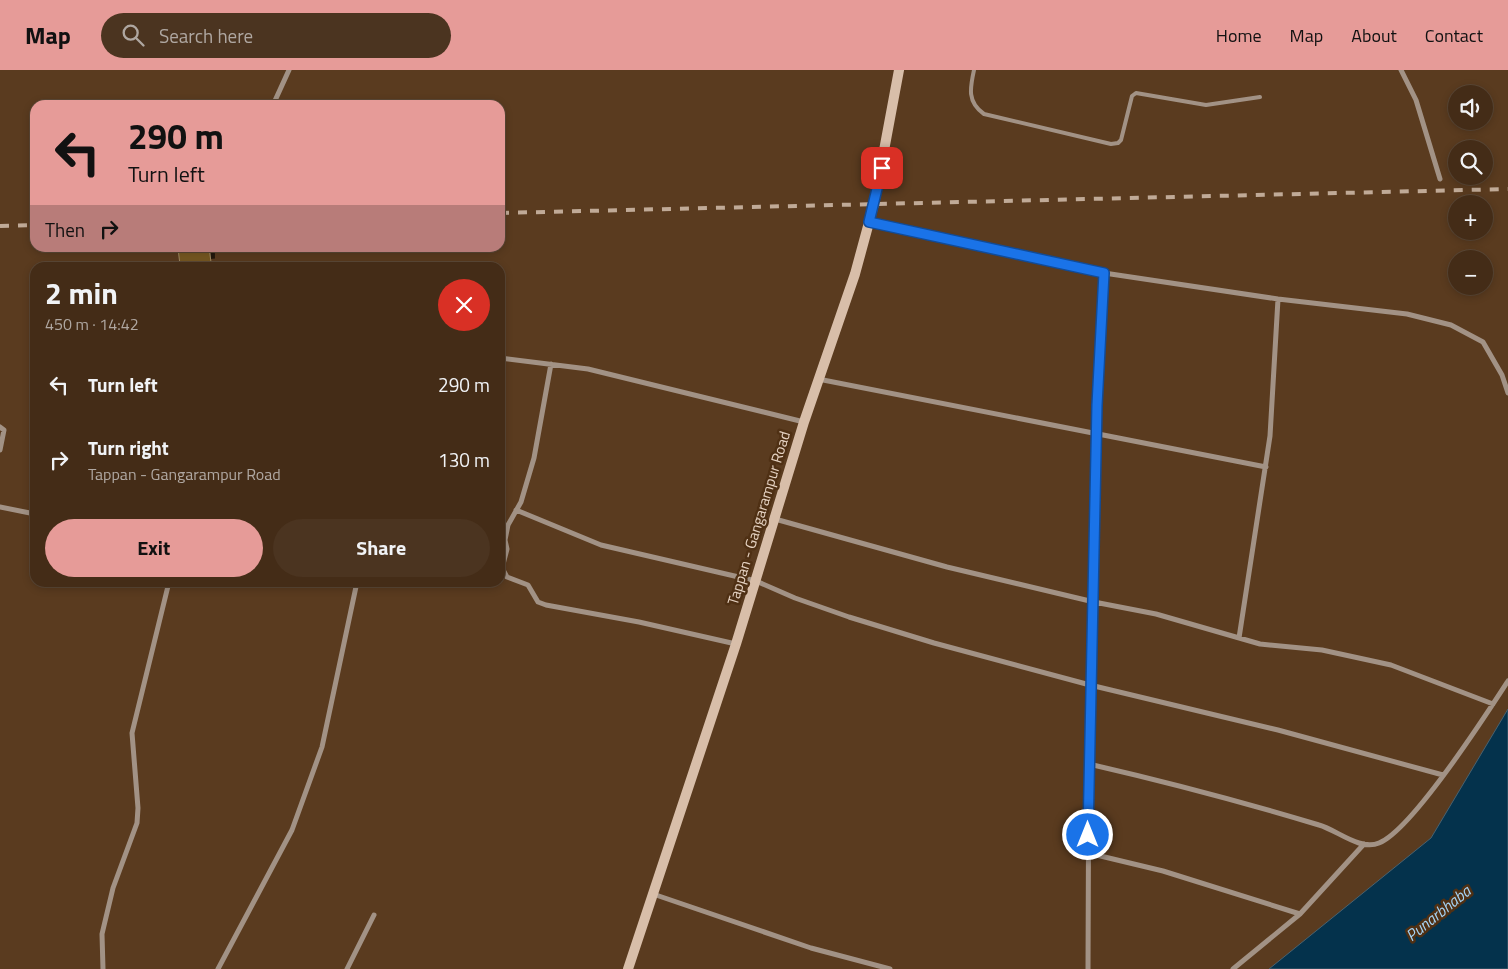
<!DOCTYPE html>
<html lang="en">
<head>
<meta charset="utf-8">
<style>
	:root { --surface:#442c17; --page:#4b3420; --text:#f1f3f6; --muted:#afa7a1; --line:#5c4836; --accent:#e69b98 }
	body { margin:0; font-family:"Titillium Web",sans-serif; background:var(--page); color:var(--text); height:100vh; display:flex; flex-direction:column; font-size:19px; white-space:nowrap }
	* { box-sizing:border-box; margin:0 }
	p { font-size:16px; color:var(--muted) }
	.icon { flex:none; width:28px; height:28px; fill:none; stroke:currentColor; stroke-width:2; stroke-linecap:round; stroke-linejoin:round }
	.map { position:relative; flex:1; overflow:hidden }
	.details { position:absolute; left:30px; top:192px; width:475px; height:325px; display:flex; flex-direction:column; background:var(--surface); border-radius:15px; box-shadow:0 2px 8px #0003,0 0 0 1px var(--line) }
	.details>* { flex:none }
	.top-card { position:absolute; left:30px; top:30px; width:475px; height:152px; border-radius:15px; box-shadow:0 2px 8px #0003,0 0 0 1px var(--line); background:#e69b98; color:#111; overflow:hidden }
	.controls { position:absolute; left:1448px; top:15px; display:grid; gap:10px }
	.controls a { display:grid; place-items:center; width:45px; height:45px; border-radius:50%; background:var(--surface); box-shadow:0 2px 8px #0003,0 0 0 1px var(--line); font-size:25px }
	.pin { position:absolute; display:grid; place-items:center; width:42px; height:42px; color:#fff; margin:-21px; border-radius:10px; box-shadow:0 2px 8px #0006 }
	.me { position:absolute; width:55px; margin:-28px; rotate:0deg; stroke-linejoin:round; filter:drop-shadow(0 0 4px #0008) }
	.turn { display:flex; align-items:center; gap:18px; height:105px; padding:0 15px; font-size:22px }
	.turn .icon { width:65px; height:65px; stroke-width:2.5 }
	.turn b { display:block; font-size:35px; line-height:42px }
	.then { display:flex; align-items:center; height:48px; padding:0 15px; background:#0003; gap:10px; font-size:19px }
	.round { display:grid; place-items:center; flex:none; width:52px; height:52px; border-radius:26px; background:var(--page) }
	.headline { display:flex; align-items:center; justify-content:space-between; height:85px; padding:0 15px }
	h1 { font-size:30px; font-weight:700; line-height:38px }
	.action { display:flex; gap:10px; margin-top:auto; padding:10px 15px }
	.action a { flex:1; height:58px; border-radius:30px; background:var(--accent); color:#111; font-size:20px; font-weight:700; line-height:58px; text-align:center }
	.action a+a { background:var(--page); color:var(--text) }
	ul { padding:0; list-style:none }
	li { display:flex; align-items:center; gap:15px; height:75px; padding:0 15px }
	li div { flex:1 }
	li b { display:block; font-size:19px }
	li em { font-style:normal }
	header { display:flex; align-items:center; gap:30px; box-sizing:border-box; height:70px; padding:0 25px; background:var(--accent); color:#111 }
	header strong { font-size:24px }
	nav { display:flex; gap:28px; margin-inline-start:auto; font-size:18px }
	.search { width:350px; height:45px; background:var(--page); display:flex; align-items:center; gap:12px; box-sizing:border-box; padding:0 18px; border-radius:28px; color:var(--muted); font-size:19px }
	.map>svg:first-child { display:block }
</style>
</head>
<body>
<header>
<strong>Map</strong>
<div class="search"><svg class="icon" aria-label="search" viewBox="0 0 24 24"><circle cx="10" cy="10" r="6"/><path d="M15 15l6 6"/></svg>Search here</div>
<nav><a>Home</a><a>Map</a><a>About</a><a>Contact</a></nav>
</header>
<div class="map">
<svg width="1508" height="899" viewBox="0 0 1508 899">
	<defs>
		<filter id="shadow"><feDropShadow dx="4" dy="-4" stdDeviation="0" flood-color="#0009"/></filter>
	</defs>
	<rect width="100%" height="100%" fill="#5a3b1f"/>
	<!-- water -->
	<path fill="#04324c" stroke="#486270" d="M1508 639V899H1269L1431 768Z"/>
	<!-- building -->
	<path fill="#775921" stroke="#a08962" filter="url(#shadow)" d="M178 178H209L211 192 180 195Z"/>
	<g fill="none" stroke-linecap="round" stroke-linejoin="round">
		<!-- service -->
		<path stroke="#a29285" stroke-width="4" d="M974 0C970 18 967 32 984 44L1111 74 1118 73 1121 70 1132 26 1136 23 1206 35 1260 27"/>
		<!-- minor -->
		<path stroke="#a29285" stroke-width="5" d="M1401 0 1416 30 1440 109
			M273 35 289 0
			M869 153 1104 203 1278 229 1407 244 1451 255 1483 272 1502 305 1508 323
			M500 288 588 299 804 352
			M551 294 534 388 521 432 508 455 505 470 507 479 502 498 507 507 528 515 538 532 546 535 639 552 736 574
			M818 309 1266 397
			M0 357 4 360 0 380
			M0 437 35 444
			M516 440 601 475 756 511 795 528 849 547 934 573 1090 615 1278 660 1443 705
			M775 449 947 497 1094 532 1156 544 1260 574 1322 580 1391 595 1493 634
			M1239 568 1270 366 1278 229
			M1089 694C1167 712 1243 732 1319 755 1337 760 1360 781 1379 773 1412 760 1486 645 1508 611
			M1088 783 1163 801 1300 844
			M653 824 811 878 890 899
			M103 899 102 864 113 818 137 753 138 738 132 663 169 512
			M218 899 292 760 322 677 357 512
			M347 899 374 845
			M1088 899 1089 644 1094 532 1097 335 1104 203
			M1233 899 1300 844 1364 774"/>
		<!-- secondary -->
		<path stroke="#d8bea9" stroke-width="10" d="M628 899 736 574 804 352 855 204 874 134 899 0"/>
		<!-- rail -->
		<path stroke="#c0aa97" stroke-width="4" stroke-dasharray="9 9" stroke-linecap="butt" d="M500 143 1508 119
			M0 156 35 155"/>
	</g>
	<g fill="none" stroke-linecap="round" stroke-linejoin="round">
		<defs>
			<path id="route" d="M882 98 869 152 1104 203 1097 335 1088 765"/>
		</defs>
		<!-- route casing -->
		<use href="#route" stroke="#114b97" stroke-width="12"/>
		<!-- route -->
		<use href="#route" stroke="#1a73e8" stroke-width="9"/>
	</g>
	<g text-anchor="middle" stroke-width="5" stroke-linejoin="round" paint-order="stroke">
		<!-- street labels -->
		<g font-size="15" fill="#e6d3c3" stroke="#4f3014">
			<text transform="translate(759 448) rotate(-73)" y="5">Tappan - Gangarampur Road</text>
		</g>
		<!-- water labels -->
		<g font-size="16" font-style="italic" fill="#a6d4f5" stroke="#4f3014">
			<text transform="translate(1438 843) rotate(-39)" y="6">Punarbhaba</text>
		</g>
	</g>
</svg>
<div class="controls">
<a><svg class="icon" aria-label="sound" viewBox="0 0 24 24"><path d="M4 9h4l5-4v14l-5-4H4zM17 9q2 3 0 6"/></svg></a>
<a><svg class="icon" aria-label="search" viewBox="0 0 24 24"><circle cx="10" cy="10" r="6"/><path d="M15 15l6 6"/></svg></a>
<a>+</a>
<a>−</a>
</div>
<div class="pin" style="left:882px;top:98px;background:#d93025"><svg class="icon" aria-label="arrive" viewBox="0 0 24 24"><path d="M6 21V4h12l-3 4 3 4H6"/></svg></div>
<svg class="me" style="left:1088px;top:765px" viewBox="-20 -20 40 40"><circle r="17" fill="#1a73e8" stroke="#fff" stroke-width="3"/><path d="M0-11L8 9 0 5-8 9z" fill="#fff"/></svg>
<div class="top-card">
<div class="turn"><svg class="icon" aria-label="left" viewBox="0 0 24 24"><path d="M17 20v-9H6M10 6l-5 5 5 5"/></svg><div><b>290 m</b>Turn left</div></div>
<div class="then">Then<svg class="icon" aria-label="right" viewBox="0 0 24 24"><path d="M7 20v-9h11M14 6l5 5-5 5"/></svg></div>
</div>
<section class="details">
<div class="headline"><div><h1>2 min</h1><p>450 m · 14:42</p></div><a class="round" style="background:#d93025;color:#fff"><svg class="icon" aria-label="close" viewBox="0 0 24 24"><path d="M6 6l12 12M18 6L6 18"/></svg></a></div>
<ul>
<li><svg class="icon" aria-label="left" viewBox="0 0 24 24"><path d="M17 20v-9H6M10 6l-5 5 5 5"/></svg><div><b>Turn left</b></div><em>290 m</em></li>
<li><svg class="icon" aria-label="right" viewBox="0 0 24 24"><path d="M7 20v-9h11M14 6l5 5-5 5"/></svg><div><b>Turn right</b><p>Tappan - Gangarampur Road</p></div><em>130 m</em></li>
</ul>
<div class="action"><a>Exit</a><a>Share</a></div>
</section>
</div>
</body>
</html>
